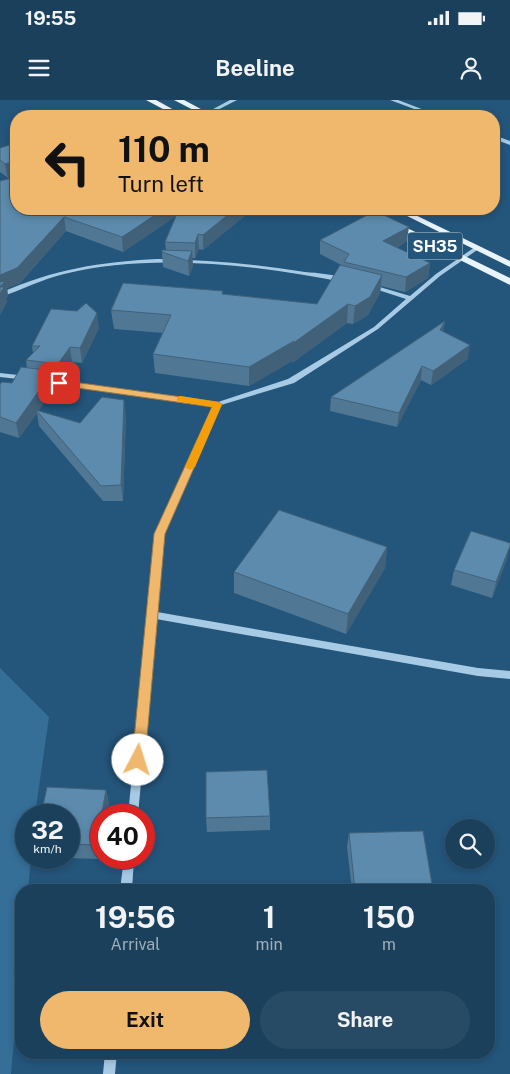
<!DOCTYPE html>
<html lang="en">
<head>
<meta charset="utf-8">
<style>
	:root { --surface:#1b405c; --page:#284b65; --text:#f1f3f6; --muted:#a0afbb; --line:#395972; --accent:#efb86c }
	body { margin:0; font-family:"Public Sans",sans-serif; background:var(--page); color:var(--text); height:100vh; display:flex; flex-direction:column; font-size:19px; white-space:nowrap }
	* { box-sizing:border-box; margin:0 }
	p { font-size:16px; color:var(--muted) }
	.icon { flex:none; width:28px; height:28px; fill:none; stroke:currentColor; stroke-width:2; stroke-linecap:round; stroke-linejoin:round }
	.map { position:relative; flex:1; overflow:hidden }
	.drawer { position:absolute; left:15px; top:784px; width:480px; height:175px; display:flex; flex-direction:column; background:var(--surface); border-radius:20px; box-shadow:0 2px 8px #0003,0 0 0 1px var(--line) }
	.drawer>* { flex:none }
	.guide { position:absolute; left:10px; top:10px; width:490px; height:105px; border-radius:20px; box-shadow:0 2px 8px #0003,0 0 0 1px var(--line); background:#efb86c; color:#111; overflow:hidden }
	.fabs { position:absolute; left:445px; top:719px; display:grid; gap:10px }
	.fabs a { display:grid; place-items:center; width:50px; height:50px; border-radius:50%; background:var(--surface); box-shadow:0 2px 8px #0003,0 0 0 1px var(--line); font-size:25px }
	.speed { position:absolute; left:15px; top:704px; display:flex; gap:10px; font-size:25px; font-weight:700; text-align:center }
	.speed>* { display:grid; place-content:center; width:65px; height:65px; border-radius:50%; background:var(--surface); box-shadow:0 2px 8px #0003,0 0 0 1px var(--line); line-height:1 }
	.speed small { font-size:12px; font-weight:400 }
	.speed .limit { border:8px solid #d22; background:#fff; color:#111 }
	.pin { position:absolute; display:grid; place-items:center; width:42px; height:42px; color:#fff; margin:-21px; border-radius:10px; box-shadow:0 2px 8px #0006 }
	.me { position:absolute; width:55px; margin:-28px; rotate:5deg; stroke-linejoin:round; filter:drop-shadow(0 0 4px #0008) }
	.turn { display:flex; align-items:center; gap:18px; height:105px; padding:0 25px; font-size:22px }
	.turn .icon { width:65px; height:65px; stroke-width:2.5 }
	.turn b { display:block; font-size:35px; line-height:42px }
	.eta { display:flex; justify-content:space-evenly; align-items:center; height:85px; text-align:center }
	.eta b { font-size:30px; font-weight:700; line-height:35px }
	.primary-button { display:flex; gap:10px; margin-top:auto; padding:10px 25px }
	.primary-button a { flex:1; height:58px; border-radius:30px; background:var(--accent); color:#111; font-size:20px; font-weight:700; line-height:58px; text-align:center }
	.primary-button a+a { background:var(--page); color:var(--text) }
	.status { display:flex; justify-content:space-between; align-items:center; height:35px; padding:0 25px; background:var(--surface); direction:ltr }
	.status svg { height:14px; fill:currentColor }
	header { display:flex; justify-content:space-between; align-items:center; height:65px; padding:0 25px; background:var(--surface); font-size:22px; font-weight:700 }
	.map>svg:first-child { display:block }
</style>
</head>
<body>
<div class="status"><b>19:55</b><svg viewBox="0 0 49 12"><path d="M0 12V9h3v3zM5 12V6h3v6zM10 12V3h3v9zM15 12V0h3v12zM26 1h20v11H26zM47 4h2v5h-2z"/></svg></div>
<header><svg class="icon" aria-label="menu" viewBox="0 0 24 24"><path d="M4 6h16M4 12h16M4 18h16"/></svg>Beeline<svg class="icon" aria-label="person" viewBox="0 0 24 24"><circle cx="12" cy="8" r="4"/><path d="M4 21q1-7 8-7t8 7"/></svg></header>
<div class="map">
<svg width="510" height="974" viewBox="0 0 510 974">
	<rect width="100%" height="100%" fill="#24557b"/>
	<!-- green -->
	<path fill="#356e97" d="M0 568 49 617 35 715H26V758H31L28 790H21V863L11 974H0Z"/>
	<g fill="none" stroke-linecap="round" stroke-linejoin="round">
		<!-- minor -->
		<path fill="#a8cbe5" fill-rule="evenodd" d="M230 0H237L206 16H200Z
			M390 0H398L440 16H433Z
			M494 35 510 41V45L494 39Z
			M475 147 480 148 440 176 378 229 294 283 221 305 164 434 157 512 478 568 510 571V579L478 576 156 519 138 715H128L156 434 214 306 45 283 41 281 45 279 218 302 288 279 374 227 406 199 369 187V185H373L410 196 436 174Z
			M158 159C208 160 256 164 305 172 317 173 336 174 346 180L343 182C257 165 150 152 64 174 42 179 22 190 0 197V193C55 169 99 162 158 159Z
			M0 273 27 276 31 278 27 280 0 277Z
			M124 758H134L132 790H120Z
			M105 952H117L115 974H103Z"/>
		<!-- major -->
		<path fill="#e8f3fc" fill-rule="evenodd" d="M146 0H156L185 16H176Z
			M174 0H184L214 16H205Z
			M358 109H368L510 178V185Z
			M393 109H403L510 161V167Z"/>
	</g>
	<!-- wall -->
	<path fill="#507895" d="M16 43V109H253L203 150 199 149 195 158H192L193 166 189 176 163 167 162 152 166 150 165 142 176 116 123 152 66 131 20 183 7 188 8 196 6 198 7 202 0 215 14 77V76L8 78 0 72V48Z
		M320 140 407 141 396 148 430 163 428 178 405 192 381 186 380 193 368 215 353 224 347 223 292 263V261L249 286 155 273 153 254 163 233 114 229 111 210 224 194 317 204 343 166 320 154Z
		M445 221 443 232 468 259 431 285 421 280 397 327 330 311 331 297Z
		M99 228 82 263 72 262 60 279 54 278 55 286 38 311 80 323 126 316 123 401H103L39 326 37 313 19 338 0 332V284L12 283 27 268 26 260 33 253 32 246Z
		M387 447 385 468 346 534 234 493V472Z
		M507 459 492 498 451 485 454 470Z
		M106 690 109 704 101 715V747L99 759 66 758H69V715Z
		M270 716V730L207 732 206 718Z
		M349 733 433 790H352L347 747Z
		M21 836V887H18L13 875Z"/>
	<!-- shaded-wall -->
	<path fill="#416179" d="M15 61 16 72 13 69 14 76 8 78 5 64Z
		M164 109H185V110L123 152 122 137Z
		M235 109H253L203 150V135Z
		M64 117 66 131 20 183 7 188 8 196 6 198 7 202 0 215V175Z
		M409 127 407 141 381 156 383 141Z
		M198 134 199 149 195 158V143Z
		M192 151 193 166 189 176 188 161Z
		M430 163 428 178 405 192 406 177Z
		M382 175 380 193 368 215 353 224 355 206Z
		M348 204 347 223 292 263V261L249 286V267L294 241Z
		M97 213 99 228 82 263 80 248Z
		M445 221 443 234 440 230Z
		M470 245 468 259 431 285 433 271Z
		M70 247 72 262 60 279 58 264Z
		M422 266 421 280 397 327 399 313Z
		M53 271 55 286 38 312 36 310 37 313 19 338 16 323Z
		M124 300 126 316 123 401 121 385Z
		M510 446 507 459 492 498 496 482Z
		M387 447 385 468 346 534 348 514Z
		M106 690 109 704 107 715H102Z
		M101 717V747L99 759 96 745Z"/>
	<!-- building -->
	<path fill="#5d8bad" stroke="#416179" d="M16 43V72L13 69 15 67V61L5 64 0 60V48Z
		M16 77V109H164L122 137 64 117 17 168 0 175V81Z
		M179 109H235L203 135 198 134 195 143 165 142Z
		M375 111 409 127 383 141 430 163 406 177 344 162 349 154 320 140Z
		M162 150 192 151 188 161 162 152Z
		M340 165 382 175 370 197 355 206 348 204 292 244 294 241 249 267 153 254 171 215 111 210 123 183 223 191 222 194 317 204Z
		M5 181 0 187V182Z
		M0 187H4L0 194Z
		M86 203 97 213 80 248 70 247 58 264 26 260 40 246H32L51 209 77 211Z
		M445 221 440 230 470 245 433 271 422 266 399 313 331 297Z
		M21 267 53 271 16 323 0 317V284L2 282 12 283Z
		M102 297 124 300 121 385 101 386 36 310 80 323Z
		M279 410 387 447 348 514 234 472Z
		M471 431 510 443V446L496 482 454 470Z
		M267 670 270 716 206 718V672Z
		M47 687 106 690 96 745 69 744V715H41Z
		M423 731 433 790H355L349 733Z
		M21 836V875H13Z"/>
	<!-- route -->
	<path fill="#efb86c" stroke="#9b7846" d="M59 280 218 302 222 304 165 434 145 660 138 666 132 660 154 434 212 307 56 285 55 283Z"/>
	<!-- slow -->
	<path fill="#f59e0b" d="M181 296 218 302 222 304 195 367 190 370 185 367 212 307 177 301V297Z"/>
	<g text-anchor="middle" stroke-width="5" stroke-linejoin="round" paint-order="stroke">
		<!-- shield labels -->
		<rect fill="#24557b" stroke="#bdccd7" stroke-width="1" x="407.5" y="132.5" width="55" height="27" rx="4"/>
		<g font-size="16" font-weight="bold" fill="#fff">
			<text x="435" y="152">SH35</text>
		</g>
	</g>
</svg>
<div class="fabs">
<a><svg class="icon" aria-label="search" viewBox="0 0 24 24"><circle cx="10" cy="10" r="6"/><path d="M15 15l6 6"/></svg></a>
</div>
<div class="speed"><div>32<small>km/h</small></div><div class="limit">40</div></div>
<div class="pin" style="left:59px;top:283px;background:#d93025"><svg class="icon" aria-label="arrive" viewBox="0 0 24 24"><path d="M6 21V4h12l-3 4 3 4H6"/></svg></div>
<svg class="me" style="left:138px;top:660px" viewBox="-20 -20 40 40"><circle r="19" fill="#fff"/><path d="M0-13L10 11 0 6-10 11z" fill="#efb86c"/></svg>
<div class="guide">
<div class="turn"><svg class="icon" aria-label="left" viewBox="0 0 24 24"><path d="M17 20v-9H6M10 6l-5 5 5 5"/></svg><div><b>110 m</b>Turn left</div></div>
</div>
<section class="drawer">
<div class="eta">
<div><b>19:56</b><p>Arrival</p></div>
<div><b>1</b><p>min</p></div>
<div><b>150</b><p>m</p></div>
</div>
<div class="primary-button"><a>Exit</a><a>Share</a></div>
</section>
</div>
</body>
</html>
